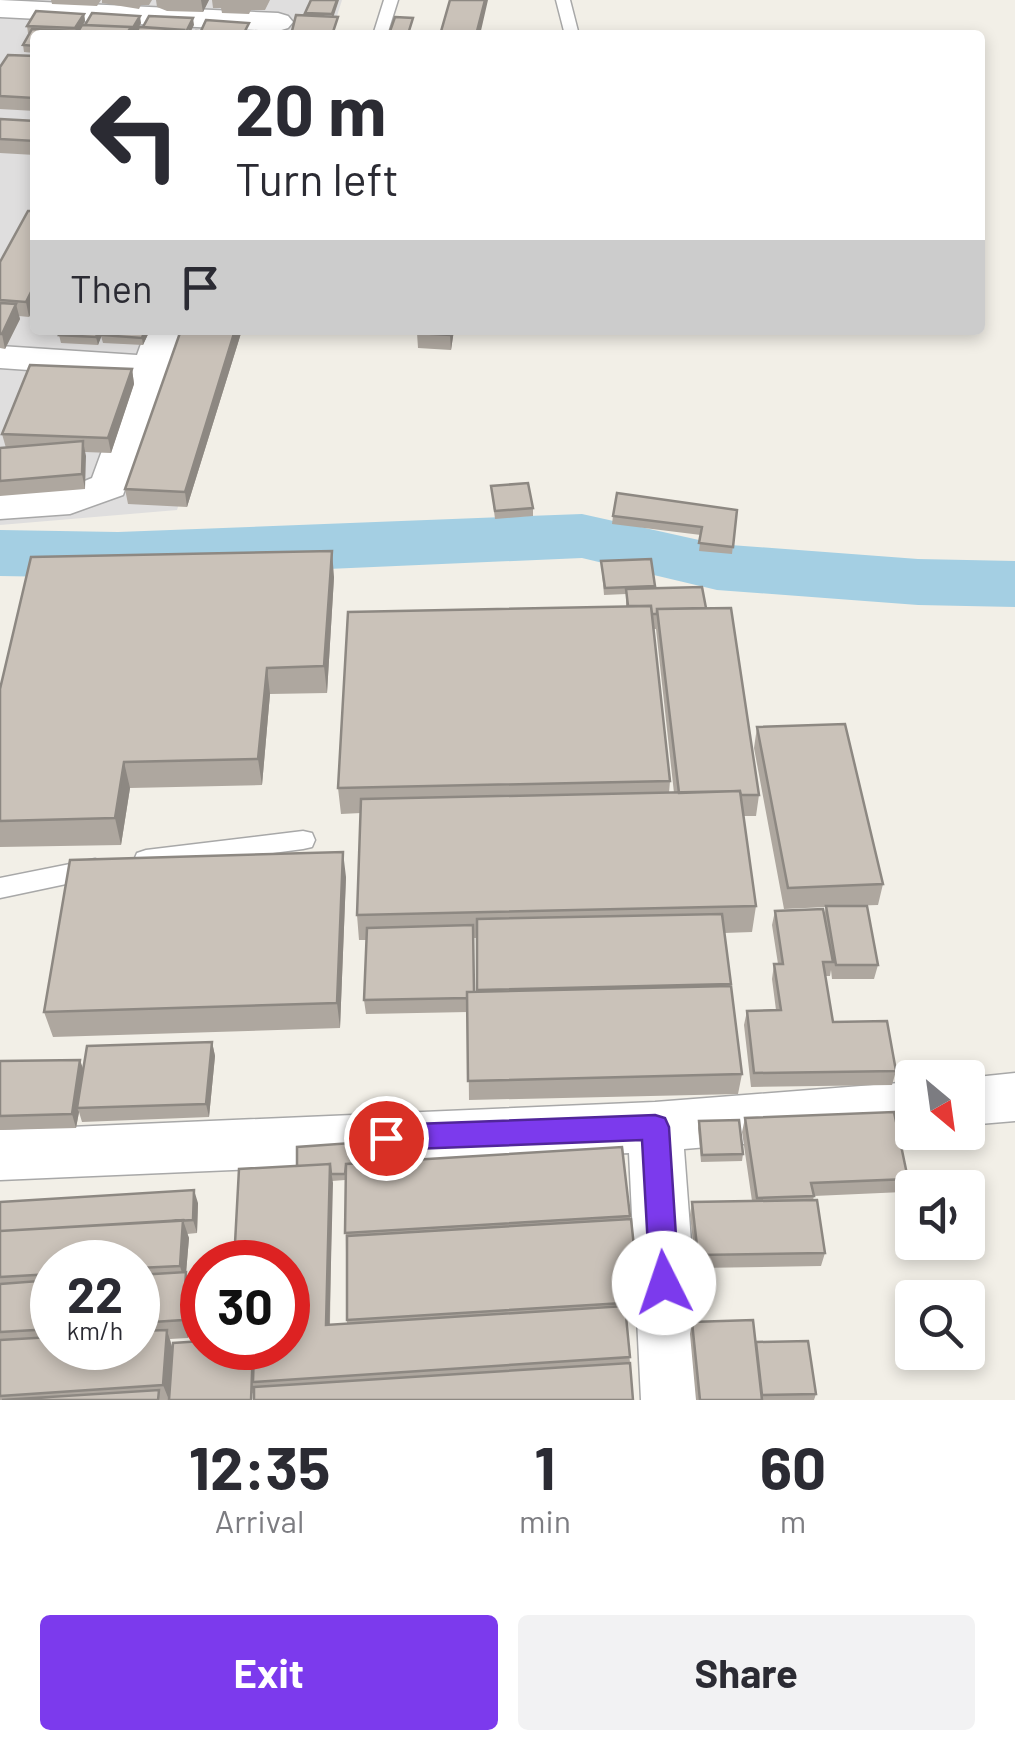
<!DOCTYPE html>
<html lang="en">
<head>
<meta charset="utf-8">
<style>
	:root { --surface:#fff; --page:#f2f2f3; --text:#2b2b33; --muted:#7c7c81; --accent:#7c3aed }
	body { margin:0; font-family:Barlow,sans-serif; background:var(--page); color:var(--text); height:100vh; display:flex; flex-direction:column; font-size:38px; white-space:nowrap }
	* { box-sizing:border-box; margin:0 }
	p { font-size:32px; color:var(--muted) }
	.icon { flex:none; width:55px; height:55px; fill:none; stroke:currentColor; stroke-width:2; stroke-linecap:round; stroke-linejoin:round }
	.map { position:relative; height:1400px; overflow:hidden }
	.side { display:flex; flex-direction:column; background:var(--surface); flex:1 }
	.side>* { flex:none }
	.banner { position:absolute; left:30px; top:30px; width:955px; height:305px; border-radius:10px; box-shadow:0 5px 15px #0003; background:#fff; color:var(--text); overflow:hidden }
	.needle { width:65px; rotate:151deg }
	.buttons { position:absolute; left:895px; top:1060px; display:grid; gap:20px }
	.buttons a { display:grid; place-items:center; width:90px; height:90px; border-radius:10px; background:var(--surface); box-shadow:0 5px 15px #0003; font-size:50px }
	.speed { position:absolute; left:30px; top:1240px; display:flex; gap:20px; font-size:50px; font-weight:700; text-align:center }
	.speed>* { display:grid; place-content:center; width:130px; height:130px; border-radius:50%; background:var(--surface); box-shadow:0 5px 15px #0003; line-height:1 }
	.speed small { font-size:25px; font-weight:400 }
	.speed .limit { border:15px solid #d22; background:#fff; color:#111 }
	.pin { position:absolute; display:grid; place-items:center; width:85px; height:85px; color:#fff; margin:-42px; border:5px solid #fff; border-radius:50%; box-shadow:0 2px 10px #0007 }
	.me { position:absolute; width:110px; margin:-55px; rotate:356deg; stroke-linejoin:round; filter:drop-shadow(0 0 8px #0008) }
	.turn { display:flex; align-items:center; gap:35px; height:210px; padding:0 40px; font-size:45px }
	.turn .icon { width:130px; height:130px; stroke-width:2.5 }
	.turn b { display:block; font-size:70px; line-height:85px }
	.then { display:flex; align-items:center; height:95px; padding:0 40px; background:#0003; gap:20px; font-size:38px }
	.eta { display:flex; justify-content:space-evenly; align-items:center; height:170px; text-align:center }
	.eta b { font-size:60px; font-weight:700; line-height:70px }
	.primary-button { display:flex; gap:20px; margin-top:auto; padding:20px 40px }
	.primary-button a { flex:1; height:115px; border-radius:10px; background:var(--accent); color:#fff; font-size:40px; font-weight:700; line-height:115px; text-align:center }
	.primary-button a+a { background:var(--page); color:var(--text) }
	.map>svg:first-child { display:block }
</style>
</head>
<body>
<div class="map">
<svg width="1015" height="1400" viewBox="0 0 1015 1400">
	<rect width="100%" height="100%" fill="#f2efe7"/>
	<!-- residential -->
	<path fill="#dfdede" d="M0 0H342L331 35H35V330H235L177 510 0 525Z"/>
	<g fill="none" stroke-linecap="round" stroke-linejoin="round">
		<!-- river -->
		<path fill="#a4cfe3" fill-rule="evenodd" d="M582 514 717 544 918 559 1015 561V607L918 605 717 590 582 558 118 578 0 576V530L118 532Z"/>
		<defs>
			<path id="lane" d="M384 0H398L387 35H373Z
				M556 0H570L579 35H565Z
				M303 831 312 833 315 840 312 847 303 849 146 870 137 867 134 860 137 853 146 850Z
				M95 859 104 862 107 869 104 876 0 898V878Z"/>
			<path id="street" d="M0 0 278 13 288 16 293 22 288 28 278 31 0 17Z
				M146 330H182L123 495 70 514 0 519V493L70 487 92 478 129 377 0 368V346L137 355Z
				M1015 1073V1121L968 1125 967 1078Z
				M912 1082V1130L684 1149 703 1400H641L629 1153 0 1180V1130L655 1102Z"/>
		</defs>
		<!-- lane casing -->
		<use href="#lane" stroke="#a8a8a8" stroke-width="3"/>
		<!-- street casing -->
		<use href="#street" stroke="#a8a8a8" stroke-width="3"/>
		<!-- lane -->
		<use href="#lane" fill="#fff" fill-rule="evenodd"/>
		<!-- street -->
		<use href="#street" fill="#fff" fill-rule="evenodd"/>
	</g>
	<!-- wall -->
	<path fill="#aea79f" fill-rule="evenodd" d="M51 0H101L97 6 52 4Z
		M102 0H152L149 5H141L139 9 102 3Z
		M156 0H209L203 12 167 11 157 7Z
		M212 0H270L265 10H251L249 14 222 13 221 8H213Z
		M84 14 85 21 83 25 141 23 134 35H35V53L24 52 23 45 30 33H28L27 26Z
		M35 56V111L0 109V67Z
		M0 119 35 121V155L0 153Z
		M35 208V305L29 317 19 316 20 319 5 349 0 348V262Z
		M61 330H150L143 345 103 343 101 336 98 345 61 343 59 335Z
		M181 330H242L187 507 128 504 125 489Z
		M454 330 451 350 418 348 417 333Z
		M132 369 134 384 111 453 85 452V489L0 496V448H6L2 434Z
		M491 486 533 508V516L495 519Z
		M737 510 732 554 699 551 701 535 612 524 613 516Z
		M601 561 655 586 654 588 706 608 759 795 756 816H743L756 906 752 932 724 933 742 1074 738 1094 469 1100 468 1012 366 1014 364 1000 366 940H359L357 915 361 813 341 814 338 788 626 606V594L604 595ZM654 629H656L674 793H669L670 781ZM473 938H477V992H474Z
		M334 577 327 693 270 694 262 785 130 788 121 845 0 847V689Z
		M757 727 883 884 878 905 845 906 878 965 874 979H832L831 970 830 976H825L833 1022 896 1071 892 1085 751 1087 744 1025 747 1011 776 1010 772 979 774 964H778L772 925 775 911 824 916 826 907 784 909 754 748Z
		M346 877 340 1028 53 1037 44 1012Z
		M212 1042 215 1056 209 1117 82 1122 79 1112 76 1128 0 1130V1061L83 1069Z
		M745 1118 908 1179 903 1192 814 1196 813 1200 825 1253 821 1266 696 1268 690 1215 692 1202 752 1201 742 1132Z
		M699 1121 743 1154 742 1161 701 1162 698 1128Z
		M381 1162 630 1216 640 1302 638 1319 626 1320 630 1363 169 1400 288 1348 239 1169ZM345 1180 347 1324 330 1325 332 1181Z
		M0 1202 198 1203 197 1233 187 1234 189 1238 186 1273 191 1290 188 1338 170 1339 172 1347 169 1400H0ZM52 1262H138V1348H52Z
		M692 1322 756 1345 816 1394 814 1400H696L690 1334Z"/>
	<!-- shaded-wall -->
	<path fill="#8d8882" d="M201 0H209L203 12Z
		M337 0H339L332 21V14Z
		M485 0H488L480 35H476Z
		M84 14 85 21 77 35 75 28Z
		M140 16 141 23 134 35H126Z
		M193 18 194 25 189 35H186Z
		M35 284V305L29 317 26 302Z
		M16 304 20 319 5 349 2 334Z
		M99 330H104L98 345 96 337Z
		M145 330H150L143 345 142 338Z
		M235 330H242L187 507 185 492Z
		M451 330H454L451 350 450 335Z
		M132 369 134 384 111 453 108 438Z
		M83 441 86 456 85 489 82 474Z
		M332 551 334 577 327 693 324 666Z
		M267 668 270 694 262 785 258 759Z
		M124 762 130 788 121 845 115 818Z
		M343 852 346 877 340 1028 337 1003Z
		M212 1042 215 1056 209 1117 206 1104Z
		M80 1060 85 1074 77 1108 79 1112 76 1128 72 1114Z
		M330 1164 333 1183 329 1343 326 1325Z
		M194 1190 198 1203 197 1233 193 1220Z
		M183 1220 189 1238 186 1273 191 1290 188 1338 183 1320 185 1283 180 1266Z
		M167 1330 172 1347 169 1400 163 1385Z"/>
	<!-- building -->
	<path fill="#cac2b9" stroke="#8d8882" stroke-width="2.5" d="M311 0H337L332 14 305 13Z
		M450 0H485L476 35H440Z
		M36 11 84 14 75 28 27 26Z
		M92 13 140 16 131 31V27L85 25Z
		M296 15 338 17 332 35H291Z
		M149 16 193 18 185 34 184 30 143 27Z
		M395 17 413 18 408 34H389Z
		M206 20 249 23 243 35 201 31Z
		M82 25 131 27 126 35H76Z
		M139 27 184 30 182 35H135Z
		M32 29 74 31 72 35H35V46L23 45Z
		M196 31 243 34 194 35Z
		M8 55 35 56 34 98 0 96V67Z
		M0 119 35 121V141L0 139Z
		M28 211H35V284L26 302 0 300V262Z
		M0 303 16 304 2 334H0Z
		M61 330H99L96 337 59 335Z
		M103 330H145L142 338 101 335Z
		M181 330H235L185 492 125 489Z
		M418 330H451L450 335 417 333Z
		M30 365 132 369 108 438 2 434Z
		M83 441 82 474 0 481V448Z
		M528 483 533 508 495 511 491 486Z
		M617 493 737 510 733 547 699 543 702 527 613 516Z
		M332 551 324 666 267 668 258 759 124 762 115 818 0 821V689L31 557Z
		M651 559 655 586 605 588 601 561Z
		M702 587 706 608 657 609V614H652L651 606H628L626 589Z
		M651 606 670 781 338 788 348 612Z
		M731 608 759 795H741L740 791 679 793 657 609Z
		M845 724 883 884 788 888 757 727Z
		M740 791 756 906 357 915 361 799Z
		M343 852 337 1003 44 1012 70 860Z
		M826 906H867L878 965H836Z
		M823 909 833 962H823L833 1022 887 1021 896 1071 754 1073 747 1011 781 1010 774 964H783L775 911Z
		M722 914 731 984 477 990V919Z
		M473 925 474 992H467V998L364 1000 367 928Z
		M731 986 742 1074 468 1081 467 992Z
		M212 1042 206 1104 77 1108 87 1046Z
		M80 1060 72 1114 0 1116V1061Z
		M894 1112 908 1179 811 1183 814 1196 757 1198 745 1118Z
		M739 1120 743 1154 702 1155 699 1121Z
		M379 1141 380 1162 346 1164 345 1174H331L330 1164 297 1166V1147Z
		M622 1147 630 1216 345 1233 346 1164Z
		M330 1164 326 1325 625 1306 630 1357 253 1382 254 1348H288V1262H234L239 1169Z
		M194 1190 193 1220 0 1231V1202Z
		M817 1200 825 1253 698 1255 692 1202Z
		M631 1219 640 1302 347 1320V1236Z
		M183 1220 180 1266 138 1268V1262H52V1274L0 1277V1231Z
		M186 1272 183 1320 138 1323V1275Z
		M52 1280V1329L0 1332V1284Z
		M753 1320 762 1400H700L692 1322Z
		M167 1330 163 1385 0 1396V1340L52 1337V1348H138V1331Z
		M202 1341V1348H253L251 1400H169L173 1343Z
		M808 1341 816 1394 762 1395 756 1342Z
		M630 1363 633 1400H254V1387Z
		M159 1390 158 1400H2Z"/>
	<!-- route -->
	<path fill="#7c3aed" stroke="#51269a" stroke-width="2.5" d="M655 1115 665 1118 669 1127 679 1283 675 1293 664 1297 654 1293 650 1283 642 1140 386 1150 376 1147 372 1138 376 1129 386 1125Z"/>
</svg>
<div class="buttons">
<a><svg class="needle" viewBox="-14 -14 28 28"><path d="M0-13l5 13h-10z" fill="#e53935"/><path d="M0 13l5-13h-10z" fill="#7c7c81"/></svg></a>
<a><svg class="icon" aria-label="sound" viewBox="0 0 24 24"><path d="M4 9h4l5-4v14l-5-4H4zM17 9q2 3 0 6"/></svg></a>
<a><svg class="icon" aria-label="search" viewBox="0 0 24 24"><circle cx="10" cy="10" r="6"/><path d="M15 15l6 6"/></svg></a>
</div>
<div class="speed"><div>22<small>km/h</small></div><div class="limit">30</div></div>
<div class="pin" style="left:386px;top:1138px;background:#d93025"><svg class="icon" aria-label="arrive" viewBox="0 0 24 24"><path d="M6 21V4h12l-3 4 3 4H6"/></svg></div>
<svg class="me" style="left:664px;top:1283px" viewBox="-20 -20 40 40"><circle r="19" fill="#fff"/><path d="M0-13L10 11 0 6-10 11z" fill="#7c3aed"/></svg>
<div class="banner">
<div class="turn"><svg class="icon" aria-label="left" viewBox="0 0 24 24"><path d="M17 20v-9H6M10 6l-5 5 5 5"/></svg><div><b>20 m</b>Turn left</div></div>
<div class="then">Then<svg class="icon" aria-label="arrive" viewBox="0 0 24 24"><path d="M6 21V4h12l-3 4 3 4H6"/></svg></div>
</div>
</div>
<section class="side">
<div class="eta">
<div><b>12:35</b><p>Arrival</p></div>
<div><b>1</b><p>min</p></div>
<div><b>60</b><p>m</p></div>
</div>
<div class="primary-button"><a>Exit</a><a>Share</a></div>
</section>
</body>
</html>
